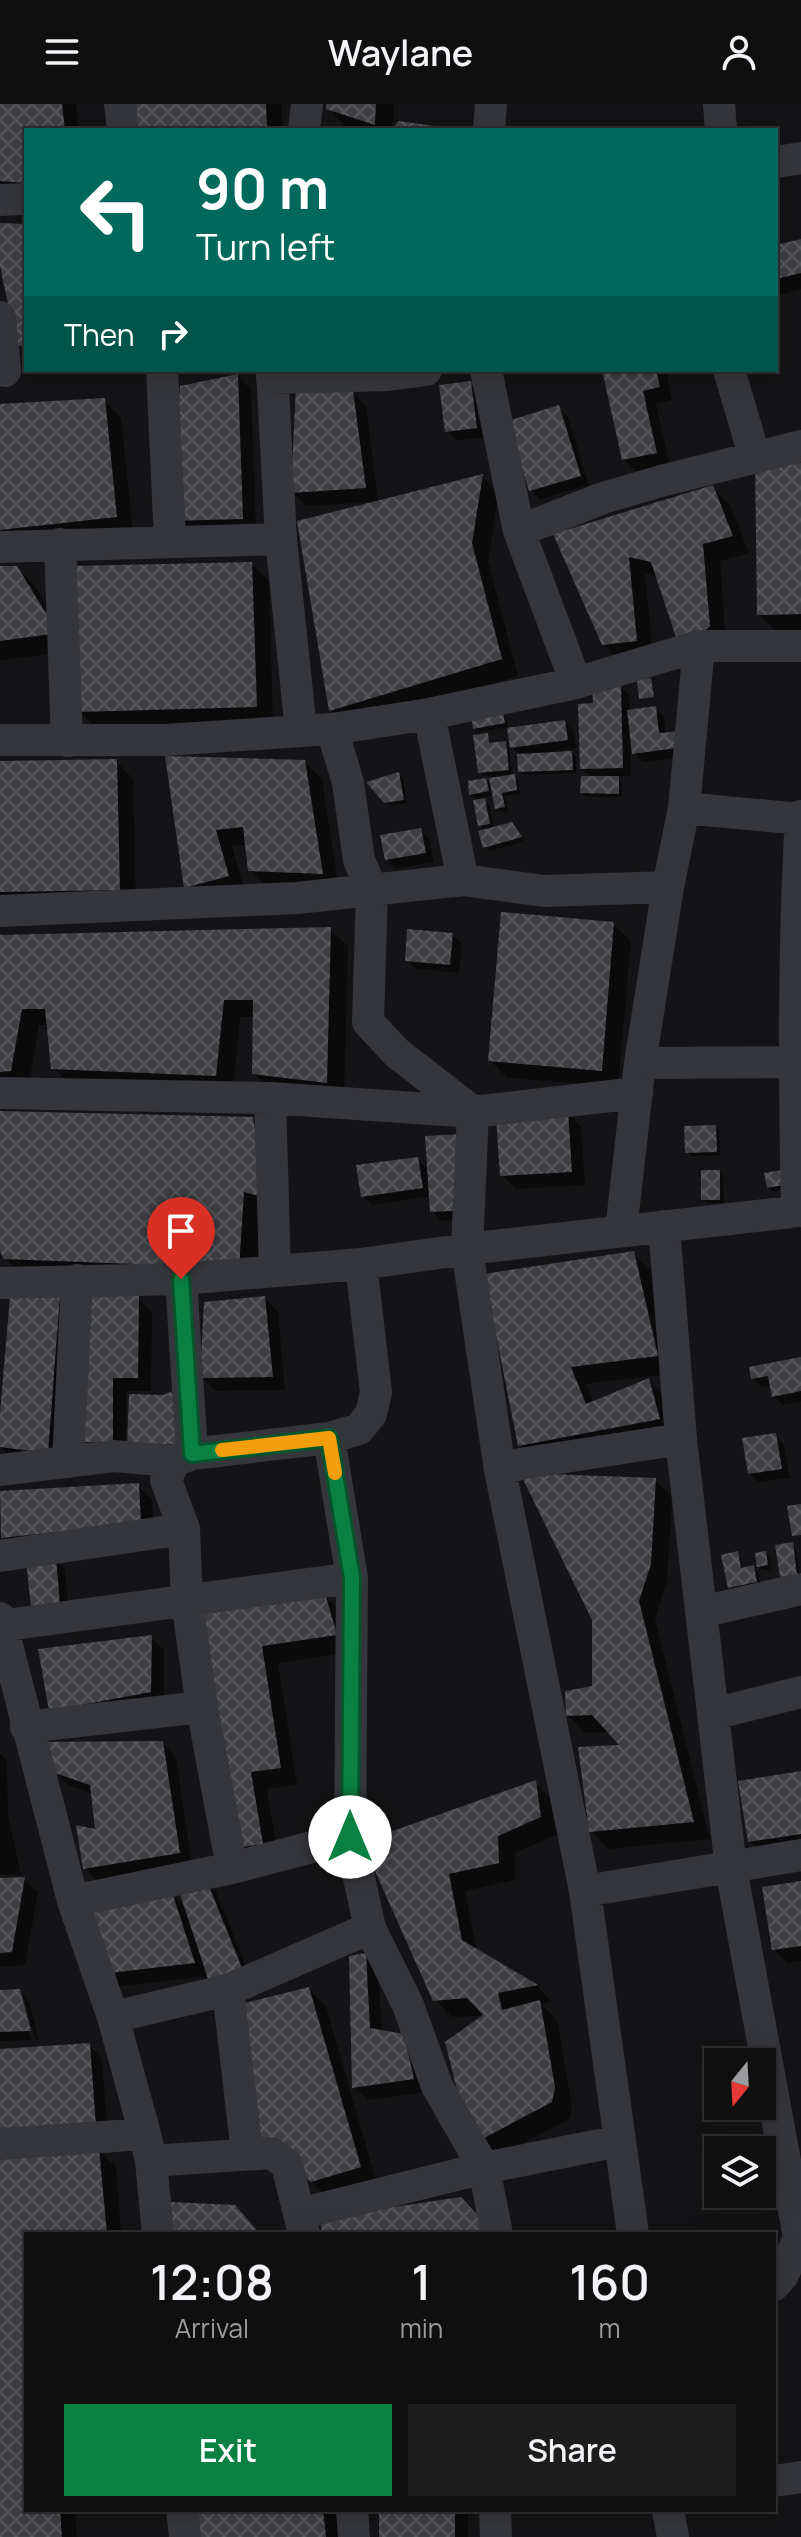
<!DOCTYPE html>
<html lang="en">
<head>
<meta charset="utf-8">
<style>
	:root { --surface:#0f0f10; --page:#1d1d1e; --text:#f1f3f6; --muted:#9b9c9f; --line:#2f2f30; --accent:#0b8043 }
	body { margin:0; font-family:Manrope,sans-serif; background:var(--page); color:var(--text); height:100vh; display:flex; flex-direction:column; font-size:30px; white-space:nowrap }
	* { box-sizing:border-box; margin:0 }
	p { font-size:26px; color:var(--muted) }
	.icon { flex:none; width:44px; height:44px; fill:none; stroke:currentColor; stroke-width:2; stroke-linecap:round; stroke-linejoin:round }
	.map { position:relative; flex:1; overflow:hidden }
	.drawer { position:absolute; left:24px; top:2128px; width:752px; height:280px; display:flex; flex-direction:column; background:var(--surface); border-radius:0px; box-shadow:0 4px 20px #0003,0 0 0 2px var(--line) }
	.drawer>* { flex:none }
	.banner { position:absolute; left:24px; top:24px; width:754px; height:244px; border-radius:0px; box-shadow:0 4px 20px #0003,0 0 0 2px var(--line); background:#00695c; color:#fff; overflow:hidden }
	.needle { width:52px; rotate:198deg }
	.buttons { position:absolute; left:704px; top:1944px; display:grid; gap:16px }
	.buttons a { display:grid; place-items:center; width:72px; height:72px; border-radius:0px; background:var(--surface); box-shadow:0 4px 20px #0003,0 0 0 2px var(--line); font-size:40px }
	.pin { position:absolute; display:grid; place-items:center; width:68px; height:68px; color:#fff; margin:-82px -34px; border-radius:50% 50% 50% 0; rotate:-45deg; box-shadow:0 0 8px #0007 }
	.pin .icon { rotate:45deg }
	.me { position:absolute; width:88px; margin:-44px; rotate:0deg; stroke-linejoin:round; filter:drop-shadow(0 0 6px #0008) }
	.turn { display:flex; align-items:center; gap:28px; height:168px; padding:0 40px; font-size:36px }
	.turn .icon { width:104px; height:104px; stroke-width:2.5 }
	.turn b { display:block; font-size:56px; line-height:68px }
	.then { display:flex; align-items:center; height:76px; padding:0 40px; background:#0003; gap:16px; font-size:30px }
	.eta { display:flex; justify-content:space-evenly; align-items:center; height:136px; text-align:center }
	.eta b { font-size:48px; font-weight:600; line-height:56px }
	.action { display:flex; gap:16px; margin-top:auto; padding:16px 40px }
	.action a { flex:1; height:92px; border-radius:0px; background:var(--accent); color:#fff; font-size:32px; font-weight:600; line-height:92px; text-align:center }
	.action a+a { background:var(--page); color:var(--text) }
	header { display:flex; justify-content:space-between; align-items:center; height:104px; padding:0 40px; background:var(--surface); font-size:36px; font-weight:600 }
	.map>svg:first-child { display:block }
</style>
</head>
<body>
<header><svg class="icon" aria-label="menu" viewBox="0 0 24 24"><path d="M4 6h16M4 12h16M4 18h16"/></svg>Waylane<svg class="icon" aria-label="person" viewBox="0 0 24 24"><circle cx="12" cy="8" r="4"/><path d="M4 21q1-7 8-7t8 7"/></svg></header>
<div class="map">
<svg width="801" height="2433" viewBox="0 0 801 2433">
	<defs>
		<pattern id="building-cross-hatch" width="8" height="8" patternUnits="userSpaceOnUse" patternTransform="scale(2)"><rect width="8" height="8" fill="#3e3f43"/><path d="M0 0l8 8M0 8l8-8" fill="none" stroke="#57585c"/></pattern>
	</defs>
	<rect width="100%" height="100%" fill="#141416"/>
	<!-- shadow -->
	<path fill="#0007" d="M0 0H76L79 26H26V94L0 92Z
		M122 0H281L283 26H125Z
		M328 0H394L392 26H358L345 22 328 4Z
		M801 137V185L776 192V143Z
		M604 266H666L672 296 656 300 670 362 638 369 624 355Z
		M237 272 251 285 256 427 184 430 171 416Z
		M470 279 480 288 486 333 456 336 447 327Z
		M352 288 366 302 378 398 482 372 499 389 488 457 518 572 348 623 331 606 371 398 306 402 293 389Z
		M104 296 121 314 133 429 0 444V302Z
		M558 303 568 313 589 381 540 395 531 386Z
		M801 361V527L776 528 759 510Z
		M712 383 730 401 749 449 720 457 726 540 700 564 658 472 645 469 653 553 621 557 604 540 555 431Z
		M252 460 269 477 273 620 97 625 80 608Z
		M0 464H17L34 481 74 546 0 557Z
		M620 582 629 591 630 607 655 604 664 613 666 631 692 652 643 658 631 645V672H617L622 678V693H586L582 689 592 674 582 664 595 601Z
		M502 610 506 614 508 623 479 628 475 624Z
		M564 618 574 627 576 644 560 647V650L572 649 576 653V669L524 671 520 667 519 650 512 643Z
		M487 632 492 641 505 639 509 643 512 672 518 676 520 690 505 692 508 707 501 708 497 704 494 691 482 693 489 700 494 725H516L524 738 489 747 485 743 486 727 480 721 478 697 471 690 486 676 493 683 491 672H484L480 668Z
		M167 654 305 658 322 675 339 786 268 784 250 766 247 741 232 742 245 789 185 784Z
		M116 657 133 675 136 802 0 804V659Z
		M399 671 403 675 407 699 390 702 385 697Z
		M420 726 429 735 434 758 396 765 387 755Z
		M613 820 631 837 618 983 507 974 490 956Z
		M330 825 348 842 344 995 272 986 254 969 255 913H240L233 988 71 981 53 964 49 921H39L28 984 0 987V833Z
		M452 831 462 840 459 869 416 865 407 856Z
		M0 1009 252 1015 270 1032 255 1181 23 1171 5 1154 0 1144Z
		M568 1009 581 1023 585 1081 516 1085 502 1071Z
		M715 1023 719 1027 720 1051 692 1052 687 1048Z
		M417 1055 429 1067 477 1114 441 1117 432 1107 431 1092 372 1101 363 1092Z
		M719 1068 723 1072 724 1099H707L703 1095Z
		M767 1071 787 1085 773 1087 769 1083Z
		M633 1150 651 1167 674 1269 586 1280 594 1299 649 1277 666 1294 676 1332 537 1359 520 1341Z
		M60 1194 73 1207 61 1362 13 1355 0 1343V1332Z
		M138 1194 152 1208 151 1287H126V1337H129L131 1292 187 1348 99 1351 86 1337Z
		M265 1194 278 1208 285 1286 216 1287 202 1273Z
		M801 1255V1298L783 1301 773 1292 772 1281 762 1283 752 1274Z
		M775 1331 784 1341 790 1374 759 1378 749 1369Z
		M655 1376 672 1393 667 1478 655 1515 710 1735 608 1745 591 1727 624 1643 610 1628 585 1629 568 1612 594 1584V1516Z
		M138 1382 152 1395 154 1432 17 1447 3 1433 0 1417V1389Z
		M792 1441 796 1445 800 1475 786 1477 782 1473Z
		M765 1449 769 1453 771 1465 763 1466 759 1462Z
		M737 1450 741 1454 743 1465 753 1463 758 1468 760 1482 734 1487 730 1483Z
		M55 1456 65 1465 69 1509 42 1512Z
		M324 1491 342 1509 353 1548 278 1559 297 1680 267 1685 279 1757 233 1744 196 1503Z
		M151 1533 164 1546V1601L51 1606Z
		M162 1639 176 1653 192 1762 98 1778 85 1764 97 1728 93 1690 68 1681 54 1667Z
		M0 1650 7 1656 8 1712 21 1771 0 1770Z
		M801 1669V1745L763 1751 750 1737Z
		M535 1679 552 1696 558 1730 515 1749V1776L465 1787 477 1848 537 1882 552 1898 541 1900 557 1916 572 2002 569 2015 490 2057 472 2040 487 1911 452 1913 435 1896 364 1739Z
		M24 1775 38 1788 25 1861 0 1863V1776Z
		M207 1779 216 1788 252 1878 209 1872 116 1883 103 1869 172 1790 187 1806Z
		M801 1779V1857L787 1859 774 1845Z
		M365 1851 378 1865 382 1928 403 1932 426 1988 368 1996 354 1983Z
		M308 1885 326 1902 377 2080 330 2094 281 2050Z
		M19 1887 29 1897 39 1936H35L24 1894H20L31 1936 0 1937V1888Z
		M89 1941 102 1955 108 2036 0 1947Z
		M0 2044 98 2046 116 2063 121 2130H26V2406H75L77 2433H0Z
		M199 2406H337L340 2433H202Z
		M381 2406H468V2433H381Z"/>
	<!-- building -->
	<path fill="url(#building-cross-hatch)" d="M0 0H62L65 26H26V79L0 77Z
		M120 0H266L267 26H123Z
		M326 0H376L375 21 326 5Z
		M399 17 449 24V26H392Z
		M0 119 26 120V242H17L0 162Z
		M801 135V169L776 175V141Z
		M602 266H656L660 283 643 287 657 349 622 356Z
		M238 270 243 415 169 417 180 282Z
		M471 277 477 324 445 328 439 281Z
		M296 281 353 286 366 384 291 389Z
		M105 294 117 413 0 426V300Z
		M559 301 581 372 529 387 508 317Z
		M755 354 801 359V510L757 511Z
		M483 370 472 439 502 555 329 607 297 417Z
		M713 381 733 432 703 440 710 522 681 548 651 458 629 453 637 537 602 541 553 430Z
		M252 458 257 603 78 608 73 462Z
		M0 462H17L58 529 0 537Z
		M651 574 654 593 639 595 637 576Z
		M592 580H621L623 664 580 665 578 600 593 599Z
		M656 602 659 629 682 627 684 643 632 650 627 606Z
		M503 607 505 619 473 625 471 613Z
		M565 616 568 636 510 644 507 624Z
		M488 629 489 639 506 637 509 666 478 669 473 631Z
		M572 647 573 666 518 668 517 650Z
		M165 652 305 656 323 770 248 767 243 723 216 726 229 772 184 784Z
		M117 655 120 786 0 788V657Z
		M399 668 404 696 384 699 366 678Z
		M515 670 517 686 502 689 505 703 495 705 489 674Z
		M581 672H619V690L580 689Z
		M486 674 489 687 469 691 468 677Z
		M485 694 490 720 478 722 473 696Z
		M512 718 522 733 483 744 478 727Z
		M421 724 426 749 385 756 380 731Z
		M501 808 614 818 602 967 488 957Z
		M331 823 327 979 252 970 253 896H224L216 972 51 965 45 905H22L11 967 0 968V831Z
		M407 825 453 829 450 861 405 857Z
		M0 1007 253 1013 266 1094 244 1088 239 1164 4 1155 0 1148Z
		M568 1007 572 1068 500 1072 496 1012Z
		M716 1021 717 1048 685 1049 684 1022Z
		M464 1030 469 1106 430 1108 425 1032Z
		M418 1053 423 1084 361 1093 356 1061Z
		M701 1066H720V1096H701Z
		M782 1066 784 1081 767 1084 764 1069Z
		M634 1147 658 1252 571 1263 586 1300 649 1274 660 1315 518 1342 484 1170Z
		M60 1191 48 1349 0 1343V1309L10 1193Z
		M86 1192H139L138 1274H113V1338H84Z
		M265 1192 273 1273 200 1274 204 1198Z
		M801 1253V1287L772 1293 768 1272 751 1275 749 1263Z
		M178 1285V1340L127 1342 129 1290 163 1291Z
		M776 1329 782 1365 748 1370 742 1334Z
		M520 1369 656 1374 651 1460 639 1497 694 1718 589 1728 578 1643 619 1641 592 1611 566 1612 565 1587 592 1582V1516Z
		M139 1379 141 1419 1 1434 0 1387Z
		M801 1400V1431L792 1432 787 1402Z
		M793 1438 797 1471 780 1473 775 1441Z
		M738 1447 741 1464 754 1461 757 1478 728 1484 721 1451Z
		M766 1447 768 1461 757 1463 755 1449Z
		M56 1454 60 1501 31 1503 26 1456Z
		M325 1489 337 1531 262 1542 281 1664 251 1668 263 1740 231 1745 193 1501Z
		M152 1531 151 1588 49 1607 38 1545Z
		M163 1637 180 1749 83 1765 76 1721 95 1725 90 1681 52 1668 38 1638Z
		M801 1667V1730L748 1738 738 1677Z
		M536 1676 541 1713 498 1732 499 1759 449 1770 462 1836 538 1881 498 1889 502 1906 540 1896 555 1983 552 1998 471 2041 445 1938 483 1911 467 1894 433 1897 362 1738Z
		M25 1773 12 1848 0 1849V1774Z
		M207 1777 244 1869 208 1875 180 1790Z
		M801 1777V1842L772 1846 762 1783Z
		M172 1788 195 1859 101 1870 89 1807Z
		M366 1849 370 1924 404 1930 414 1975 352 1984 349 1852Z
		M309 1883 361 2063 311 2078 261 2033 237 1901Z
		M20 1885 31 1927 0 1928V1886Z
		M90 1939 96 2023 0 2025V1945Z
		M0 2042 99 2044 107 2130H26V2406H60L62 2433H0Z
		M461 2093 495 2130H322L320 2114Z
		M170 2098 235 2101 260 2130H171Z
		M197 2406H323L326 2433H200Z
		M379 2406H455V2433H379Z"/>
	<g fill="none" stroke-linecap="round" stroke-linejoin="round">
		<!-- street -->
		<path stroke="#35363b" stroke-width="32" d="M120 0 123 26
			M719 0 721 26
			M304 26 307 0
			M489 26 491 0
			M776 58 801 54
			M0 96 26 95
			M0 213 5 267
			M162 266 170 437
			M272 266 281 435 301 626
			M486 266 519 427 576 579
			M729 266 755 354
			M272 274 388 271 426 266
			M519 427 603 394 661 377 801 342
			M60 440 67 637
			M0 443 281 435
			M429 610 463 776
			M332 625 348 679 359 756 372 786 368 918 397 949 473 1008
			M0 636H165L332 625 429 610 576 579 699 542H801
			M684 704 801 715
			M0 807 297 794 463 776 544 787 668 783
			M640 959 794 958
			M0 989 270 994 473 1008 637 989
			M270 994 275 1167
			M473 1008 467 1145 500 1366 585 1787 633 2130
			M797 1107C794 976 793 844 801 712
			M664 1122 681 1335 731 1764 799 2133
			M621 1127 640 959 668 783 684 704 699 542
			M181 1175 192 1350
			M0 1179 181 1175 361 1160 467 1145 801 1107
			M329 1334 352 1474 350 1733 370 1824 408 1901 437 1982 484 2064 497 2130
			M174 1357 166 1376 184 1425 187 1497 202 1603 232 1764
			M68 1358 77 1176
			M0 1366 113 1352 174 1357 192 1350 329 1334 359 1325 371 1310 376 1288 361 1160
			M500 1366 520 1360 681 1335
			M0 1452 184 1425
			M701 1508 801 1485
			M0 1514 73 1797 113 1913 145 2030 151 2057 158 2130
			M0 1522 352 1474
			M713 1610 801 1588
			M26 1623 202 1603
			M585 1787 801 1751
			M73 1797 232 1764 350 1733
			M228 1886 247 2049
			M113 1913 228 1886 370 1824
			M0 2040 145 2030
			M151 2057 272 2049 287 2061 304 2130
			M299 2110 484 2064 619 2037
			M774 2181 783 2171 801 2128
			M774 2377 801 2373
			M182 2406 185 2433
			M352 2406 354 2433
			M495 2406 496 2433
			M668 2406 673 2433"/>
	</g>
	<g fill="none" stroke-linecap="round" stroke-linejoin="round">
		<defs>
			<path id="route" d="M181 1175 192 1350 329 1334 352 1474 350 1733"/>
		</defs>
		<!-- route casing -->
		<use href="#route" stroke="#07532c" stroke-width="20"/>
		<!-- route -->
		<use href="#route" stroke="#0b8043" stroke-width="14"/>
		<!-- slow -->
		<path stroke="#f59e0b" stroke-width="14" d="M222 1346 329 1334 335 1369"/>
	</g>
</svg>
<div class="buttons">
<a><svg class="needle" viewBox="-14 -14 28 28"><path d="M0-13l5 13h-10z" fill="#e53935"/><path d="M0 13l5-13h-10z" fill="#9b9c9f"/></svg></a>
<a><svg class="icon" aria-label="layers" viewBox="0 0 24 24"><path d="M12 4l9 5-9 5-9-5zM3 14l9 5 9-5"/></svg></a>
</div>
<div class="pin" style="left:181px;top:1175px;background:#d93025"><svg class="icon" aria-label="arrive" viewBox="0 0 24 24"><path d="M6 21V4h12l-3 4 3 4H6"/></svg></div>
<svg class="me" style="left:350px;top:1733px" viewBox="-20 -20 40 40"><circle r="19" fill="#fff"/><path d="M0-13L10 11 0 6-10 11z" fill="#0b8043"/></svg>
<div class="banner">
<div class="turn"><svg class="icon" aria-label="left" viewBox="0 0 24 24"><path d="M17 20v-9H6M10 6l-5 5 5 5"/></svg><div><b>90 m</b>Turn left</div></div>
<div class="then">Then<svg class="icon" aria-label="right" viewBox="0 0 24 24"><path d="M7 20v-9h11M14 6l5 5-5 5"/></svg></div>
</div>
<section class="drawer">
<div class="eta">
<div><b>12:08</b><p>Arrival</p></div>
<div><b>1</b><p>min</p></div>
<div><b>160</b><p>m</p></div>
</div>
<div class="action"><a>Exit</a><a>Share</a></div>
</section>
</div>
</body>
</html>
